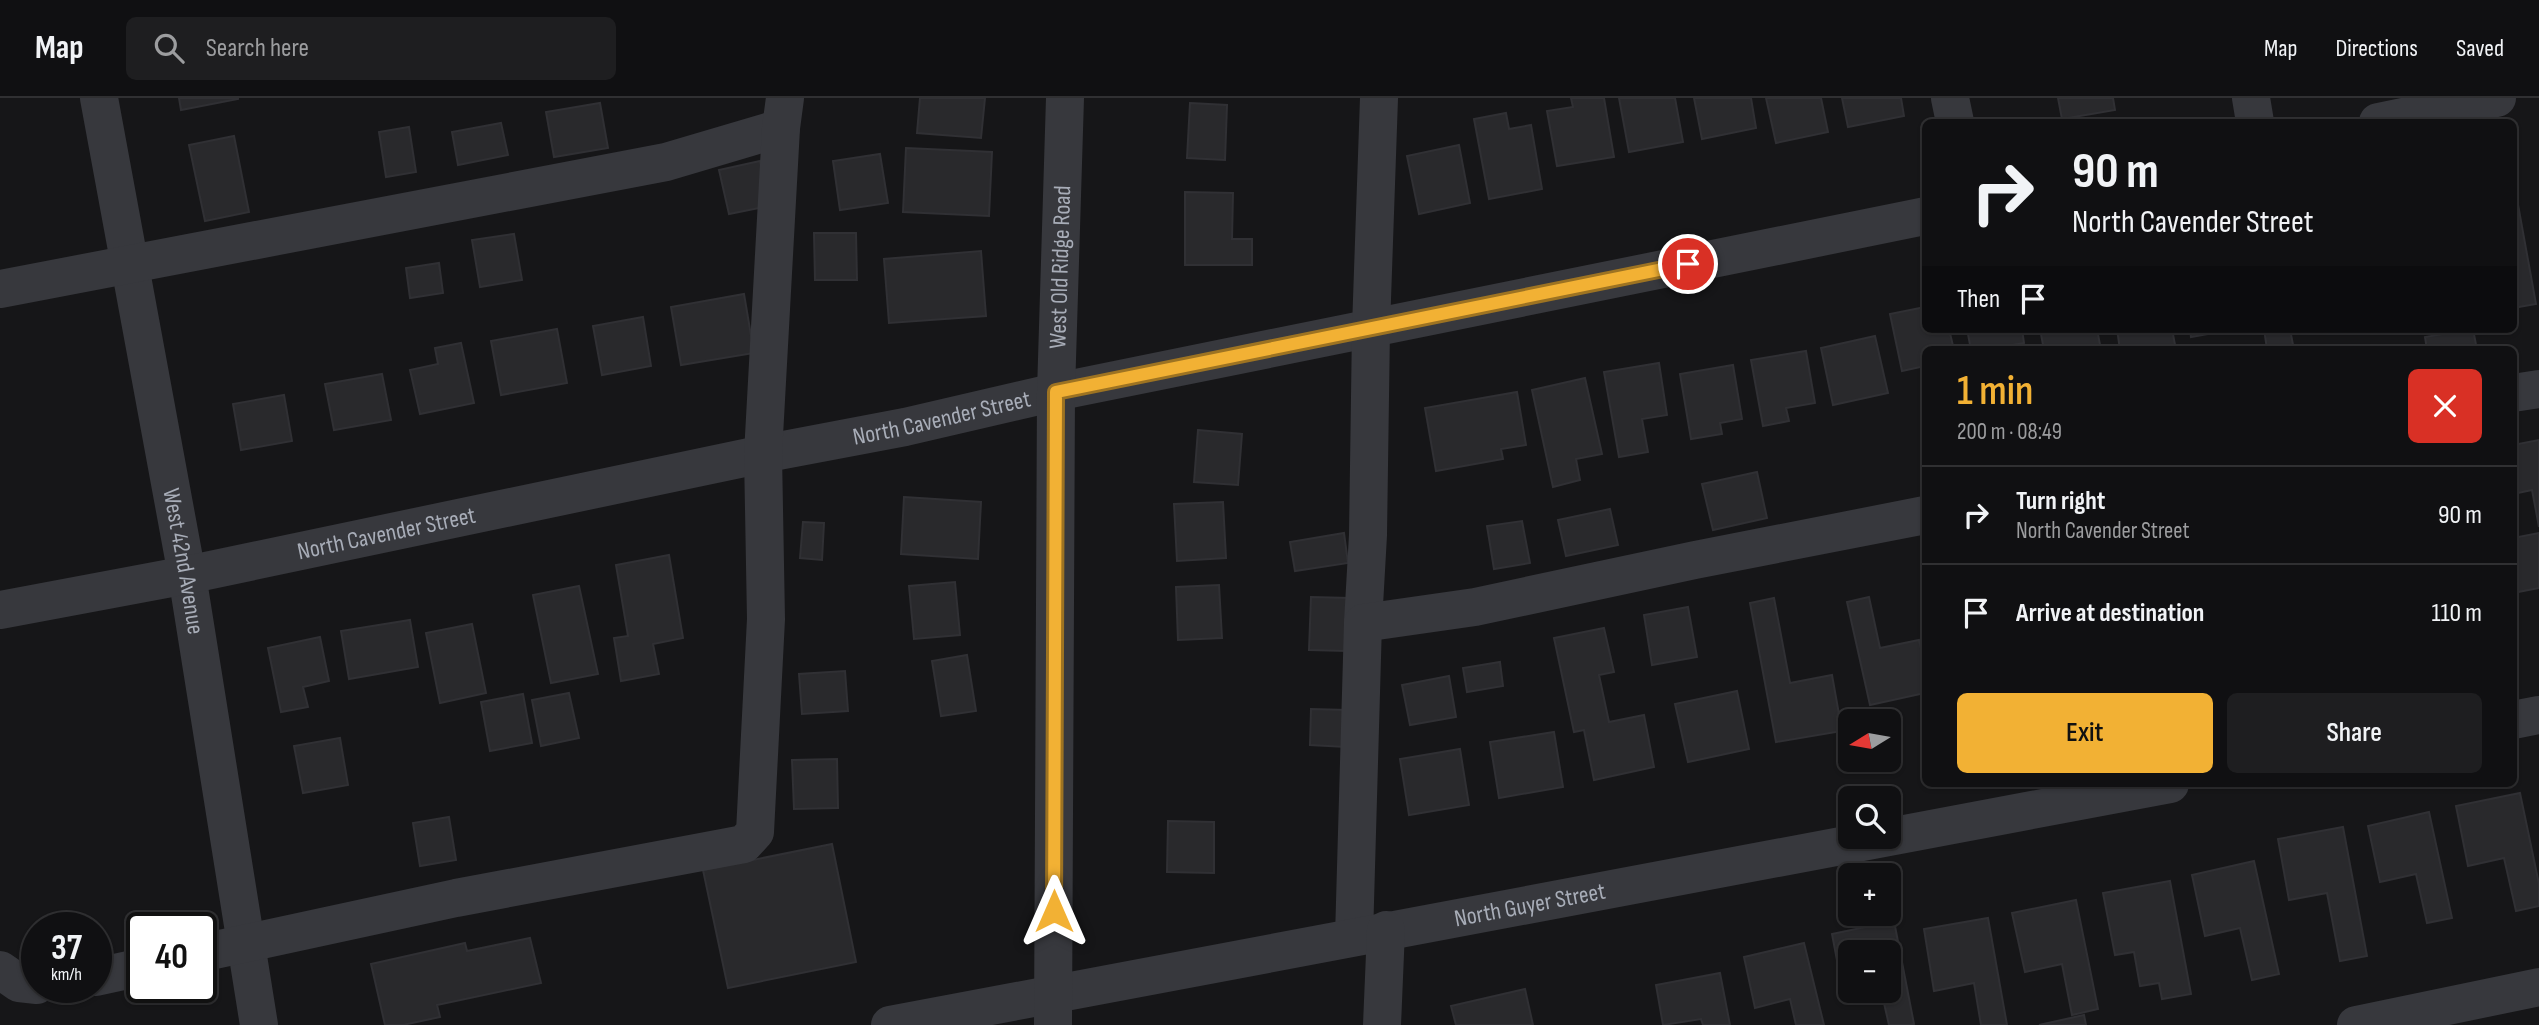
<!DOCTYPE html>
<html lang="en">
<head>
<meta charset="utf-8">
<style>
	:root { --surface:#101012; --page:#1e1e20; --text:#f1f3f6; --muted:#9c9d9f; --line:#303032; --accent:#f2b134 }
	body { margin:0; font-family:"Sofia Sans Condensed",sans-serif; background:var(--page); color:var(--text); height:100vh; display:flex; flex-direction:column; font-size:26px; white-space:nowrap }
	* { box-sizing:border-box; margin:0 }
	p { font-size:23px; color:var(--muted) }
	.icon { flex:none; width:38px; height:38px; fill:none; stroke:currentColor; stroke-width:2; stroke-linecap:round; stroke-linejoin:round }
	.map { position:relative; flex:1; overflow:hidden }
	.drawer { position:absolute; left:1922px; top:248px; width:595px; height:441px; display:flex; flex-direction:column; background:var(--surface); border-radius:10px; box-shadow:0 2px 5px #0004,0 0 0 2px var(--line) }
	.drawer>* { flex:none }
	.banner { position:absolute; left:1922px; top:21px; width:595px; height:214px; border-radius:10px; box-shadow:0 2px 5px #0004,0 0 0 2px var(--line); background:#101012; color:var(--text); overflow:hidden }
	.needle { width:46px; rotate:259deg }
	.controls { position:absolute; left:1838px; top:611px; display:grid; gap:14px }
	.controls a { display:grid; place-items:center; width:63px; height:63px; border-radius:10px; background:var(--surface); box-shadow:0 2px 5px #0004,0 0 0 2px var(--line); font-size:35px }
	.speed { position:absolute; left:21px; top:814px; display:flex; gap:14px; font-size:35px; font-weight:700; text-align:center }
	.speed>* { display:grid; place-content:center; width:91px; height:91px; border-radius:50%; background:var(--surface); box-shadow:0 2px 5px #0004,0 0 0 2px var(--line); line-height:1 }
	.speed small { font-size:18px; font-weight:400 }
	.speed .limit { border:4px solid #111; border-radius:10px; background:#fff; color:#111 }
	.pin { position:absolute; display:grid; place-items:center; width:60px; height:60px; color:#fff; margin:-30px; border:4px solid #fff; border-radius:50%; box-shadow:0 2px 7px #0007 }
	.me { position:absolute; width:77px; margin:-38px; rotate:0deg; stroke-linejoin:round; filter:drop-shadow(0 0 5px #0008) }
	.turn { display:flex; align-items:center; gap:24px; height:147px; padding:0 35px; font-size:32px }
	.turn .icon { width:91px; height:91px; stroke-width:2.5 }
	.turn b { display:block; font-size:49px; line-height:60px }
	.then { display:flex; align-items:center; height:66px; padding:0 35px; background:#0003; gap:14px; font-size:26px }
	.round { display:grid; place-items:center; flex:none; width:74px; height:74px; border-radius:10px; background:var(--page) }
	.head { display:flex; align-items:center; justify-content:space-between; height:119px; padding:0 35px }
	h1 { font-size:42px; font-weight:600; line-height:52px; color:var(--accent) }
	.cta { display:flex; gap:14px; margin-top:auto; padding:14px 35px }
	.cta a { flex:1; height:80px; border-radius:10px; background:var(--accent); color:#111; font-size:28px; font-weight:600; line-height:80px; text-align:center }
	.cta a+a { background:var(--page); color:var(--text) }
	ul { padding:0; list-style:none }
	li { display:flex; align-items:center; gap:21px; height:98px; padding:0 35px; border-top:2px solid var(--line) }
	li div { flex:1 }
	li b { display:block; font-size:26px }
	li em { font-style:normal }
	header { display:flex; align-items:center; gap:42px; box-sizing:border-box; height:98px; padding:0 35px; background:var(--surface); border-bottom:2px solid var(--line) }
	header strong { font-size:33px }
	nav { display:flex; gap:38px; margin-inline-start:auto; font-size:24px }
	.search { width:490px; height:63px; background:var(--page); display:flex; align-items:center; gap:18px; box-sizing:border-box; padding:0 24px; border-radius:10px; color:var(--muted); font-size:26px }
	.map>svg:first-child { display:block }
</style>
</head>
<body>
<header>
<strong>Map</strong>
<div class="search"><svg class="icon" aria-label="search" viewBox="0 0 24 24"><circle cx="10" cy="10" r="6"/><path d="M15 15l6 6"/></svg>Search here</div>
<nav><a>Map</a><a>Directions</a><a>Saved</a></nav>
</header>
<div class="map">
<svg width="2539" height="927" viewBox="0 0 2539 927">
	<rect width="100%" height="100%" fill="#161618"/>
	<!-- building -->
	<path fill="#29292c" stroke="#303034" stroke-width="2" d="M179 0H238V1L181 12Z
		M920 0H985L981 40 917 35Z
		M1571 0H1604L1614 59 1557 68 1547 13 1573 9Z
		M1619 0H1675L1683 44 1629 54Z
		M1694 0H1751L1756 30 1702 41Z
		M1766 0H1821L1828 34 1776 45Z
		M1842 0H1901L1904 18 1848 29Z
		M2058 0H2113L2115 12 2062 21Z
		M600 5 608 50 554 59 546 14Z
		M1190 5 1227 7 1225 62 1187 60Z
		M1506 15 1509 31 1531 27 1542 91 1489 101 1474 21Z
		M501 25 508 57 458 67 452 34Z
		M409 29 416 74 386 79 379 34Z
		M234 38 249 114 205 123 189 47Z
		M1459 47 1470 105 1419 116 1407 58Z
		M906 50 992 54 989 118 903 114Z
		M880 56 888 105 840 112 833 63Z
		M760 63 769 108 729 116 719 72Z
		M1185 94 1233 95 1232 141H1252V167H1185Z
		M2513 101H2517L2536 206 2513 210Z
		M814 135H856L857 182H815Z
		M514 136 522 182 480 189 472 142Z
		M981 153 986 218 889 225 884 161Z
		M439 165 443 195 410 200 406 170Z
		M744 196 754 255 681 267 671 209Z
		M1925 209V231H1949L1954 252H1925V268L1902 273 1890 216Z
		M643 219 651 268 602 277 593 228Z
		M557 231 567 285 501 297 491 243Z
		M1967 231H2022L2024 245 1995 250 1996 252H1971Z
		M2040 231H2097L2101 252H2044Z
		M2117 231H2172L2176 252H2120Z
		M2190 231H2214V235L2191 239Z
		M2264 231H2290L2293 247 2267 251Z
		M2473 231 2477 252H2427L2425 239Z
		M1875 238 1888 295 1833 307 1821 250Z
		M461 245 474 305 420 316 410 272 438 266 435 250Z
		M1806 253 1815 305 1786 310 1789 323 1763 328 1751 262Z
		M1659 265 1667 317 1642 321 1648 354 1619 359 1604 274Z
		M1733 267 1742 321 1720 325 1722 336 1691 341 1680 276Z
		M382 276 391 322 334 332 325 286Z
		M1585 280 1602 356 1576 361 1580 382 1553 389 1532 292Z
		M1517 294 1526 347 1501 351 1503 361 1436 373 1425 310Z
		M284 297 292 343 241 352 233 306Z
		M1198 332 1242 336 1238 387 1194 384Z
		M2539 342V429L2532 392 2513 396V347Z
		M1757 374 1767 420 1713 432 1702 386Z
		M904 399 981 404 978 461 901 456Z
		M1223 404 1226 460 1177 463 1174 406Z
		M1610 411 1618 447 1566 458 1558 422Z
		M1522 423 1530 465 1494 471 1487 428Z
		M803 424 824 425 822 462 800 460Z
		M1344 435 1348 465 1295 473 1290 444Z
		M2539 435V490L2513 495V440Z
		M669 457 683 540 653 546 659 576 621 583 614 540 628 538 616 467Z
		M955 484 960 537 914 541 909 488Z
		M1219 487 1222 540 1178 542 1176 489Z
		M579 488 598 576 551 585 533 497Z
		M1311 499 1350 500 1347 553 1309 552Z
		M1869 499 1880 550 1919 542 1925 568V595L1870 607 1847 504Z
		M1774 500 1790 585 1832 577 1842 633 1776 644 1750 505Z
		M1688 509 1697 559 1652 567 1644 517Z
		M410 522 418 569 349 581 341 533Z
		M472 526 486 595 440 605 426 535Z
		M1604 530 1614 574 1599 577 1609 624 1644 617 1654 669 1594 682 1584 632 1574 634 1554 540Z
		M320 539 329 583 303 589 308 609 281 614 268 550Z
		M967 557 976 613 941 618 932 563Z
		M1500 564 1503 588 1467 594 1463 570Z
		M845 573 848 613 802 616 799 576Z
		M1449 578 1456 619 1410 627 1402 587Z
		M1737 593 1749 651 1688 664 1675 606Z
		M569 595 579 640 541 648 532 602Z
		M523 596 532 645 490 653 481 604Z
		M1311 611 1347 612 1346 649 1310 647Z
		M1554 634 1563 689 1499 700 1490 644Z
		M340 640 348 687 303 695 294 648Z
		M1460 651 1469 707 1409 717 1400 661Z
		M837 661 838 710 794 711 792 662Z
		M2520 695 2539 786V808L2516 813 2504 760 2468 768 2456 708Z
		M2429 714 2452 820 2427 825 2416 776 2380 784 2368 728Z
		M449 719 456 762 420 768 413 725Z
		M1168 723 1214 724V775L1167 774Z
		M2343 729 2367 858 2340 863 2327 795 2289 802 2278 741Z
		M832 746 856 864 728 890 703 772Z
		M2254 763 2279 876 2252 882 2240 830 2205 838 2192 777Z
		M2170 783 2191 896 2162 901 2159 885 2140 888 2134 854 2115 857 2103 795Z
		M2076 802 2098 911 2072 917 2062 866 2025 874 2012 815Z
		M1988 820 2007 927H1981L1974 885 1934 893 1924 831Z
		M1894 823 1914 926 1910 927H1889L1881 892H1888V854H1850V892L1843 894 1832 836Z
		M530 840 541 885 437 907 440 919 403 927H385L371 866 465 845 467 853Z
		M1804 845 1824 927H1796L1790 901 1755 910 1744 859Z
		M1720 875 1730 927H1703L1701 921 1663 927 1656 887Z
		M1525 891 1533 927H1456L1451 908Z
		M2084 917 2086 927H2039Z"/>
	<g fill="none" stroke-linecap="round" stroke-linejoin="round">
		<!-- minor -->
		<g stroke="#37383d" stroke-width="38">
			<path id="s1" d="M99 0 187 477 259 927"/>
			<path d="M1950 0 1955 24"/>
			<path d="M2251 0 2255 24"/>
			<path d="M2378 24 2497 0"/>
			<path d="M0 191 666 64 781 30"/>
			<path d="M2513 295 2539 291"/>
			<path id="s2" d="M0 512 187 477 763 356 905 329 1056 294 1925 118"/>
			<path d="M1363 525 1368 437 1371 230 1379 0"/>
			<path d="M2513 622 2539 617"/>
			<path d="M1354 839 1363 525 1475 509 1695 462 1925 417"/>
			<path d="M201 855 456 800 744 746 755 734 766 521 763 356 781 30 785 0"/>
			<path d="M0 872 19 885 37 887"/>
			<path d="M96 879 142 869"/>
			<path id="s3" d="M890 927 2170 686"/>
			<path id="s4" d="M1053 927 1056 294 1065 0"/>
			<path d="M1382 927 1386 832"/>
			<path d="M2356 927 2539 889"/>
		</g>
	</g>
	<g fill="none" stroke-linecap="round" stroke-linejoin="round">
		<defs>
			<path id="route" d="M1054 813 1056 294 1688 166"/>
		</defs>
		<!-- route casing -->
		<use href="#route" stroke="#9d7322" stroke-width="18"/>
		<!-- route -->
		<use href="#route" stroke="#f2b134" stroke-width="12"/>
	</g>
	<g text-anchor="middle" stroke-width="7" stroke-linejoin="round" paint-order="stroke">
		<!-- street labels -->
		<g font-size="24" fill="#a8adb8" stroke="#111113">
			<text dy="8" stroke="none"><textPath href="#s4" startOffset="758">West Old Ridge Road</textPath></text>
			<text dy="8" stroke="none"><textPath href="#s2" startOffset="961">North Cavender Street</textPath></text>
			<text dy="8" stroke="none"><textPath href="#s2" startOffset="394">North Cavender Street</textPath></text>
			<text dy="8" stroke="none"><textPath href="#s1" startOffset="471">West 42nd Avenue</textPath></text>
			<text dy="8" stroke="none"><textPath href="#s3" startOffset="651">North Guyer Street</textPath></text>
		</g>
	</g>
</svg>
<div class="controls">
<a><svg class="needle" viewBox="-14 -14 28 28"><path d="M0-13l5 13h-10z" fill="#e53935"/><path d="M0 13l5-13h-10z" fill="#9c9d9f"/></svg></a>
<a><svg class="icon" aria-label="search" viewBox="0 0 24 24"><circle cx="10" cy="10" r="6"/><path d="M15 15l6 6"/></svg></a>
<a>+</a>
<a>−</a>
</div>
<div class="speed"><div>37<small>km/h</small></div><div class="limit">40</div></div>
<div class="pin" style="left:1688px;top:166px;background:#d93025"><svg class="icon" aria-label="arrive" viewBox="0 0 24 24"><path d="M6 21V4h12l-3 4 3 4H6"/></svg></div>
<svg class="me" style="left:1054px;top:813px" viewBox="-20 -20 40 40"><path d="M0-17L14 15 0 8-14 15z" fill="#f2b134" stroke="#fff" stroke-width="4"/></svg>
<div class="banner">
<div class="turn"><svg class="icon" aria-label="right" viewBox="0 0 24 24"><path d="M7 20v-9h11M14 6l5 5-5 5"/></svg><div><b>90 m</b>North Cavender Street</div></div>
<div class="then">Then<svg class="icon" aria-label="arrive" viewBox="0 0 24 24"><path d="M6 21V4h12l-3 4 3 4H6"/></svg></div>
</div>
<section class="drawer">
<div class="head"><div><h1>1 min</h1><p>200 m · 08:49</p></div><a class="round" style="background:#d93025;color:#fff"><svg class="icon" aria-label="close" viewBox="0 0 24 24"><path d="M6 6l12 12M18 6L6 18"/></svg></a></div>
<ul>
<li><svg class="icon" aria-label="right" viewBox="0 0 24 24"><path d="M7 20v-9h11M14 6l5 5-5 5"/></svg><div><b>Turn right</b><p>North Cavender Street</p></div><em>90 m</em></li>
<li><svg class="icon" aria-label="arrive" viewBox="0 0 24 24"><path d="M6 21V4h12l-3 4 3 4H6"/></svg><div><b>Arrive at destination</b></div><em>110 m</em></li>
</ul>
<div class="cta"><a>Exit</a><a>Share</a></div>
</section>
</div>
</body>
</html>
